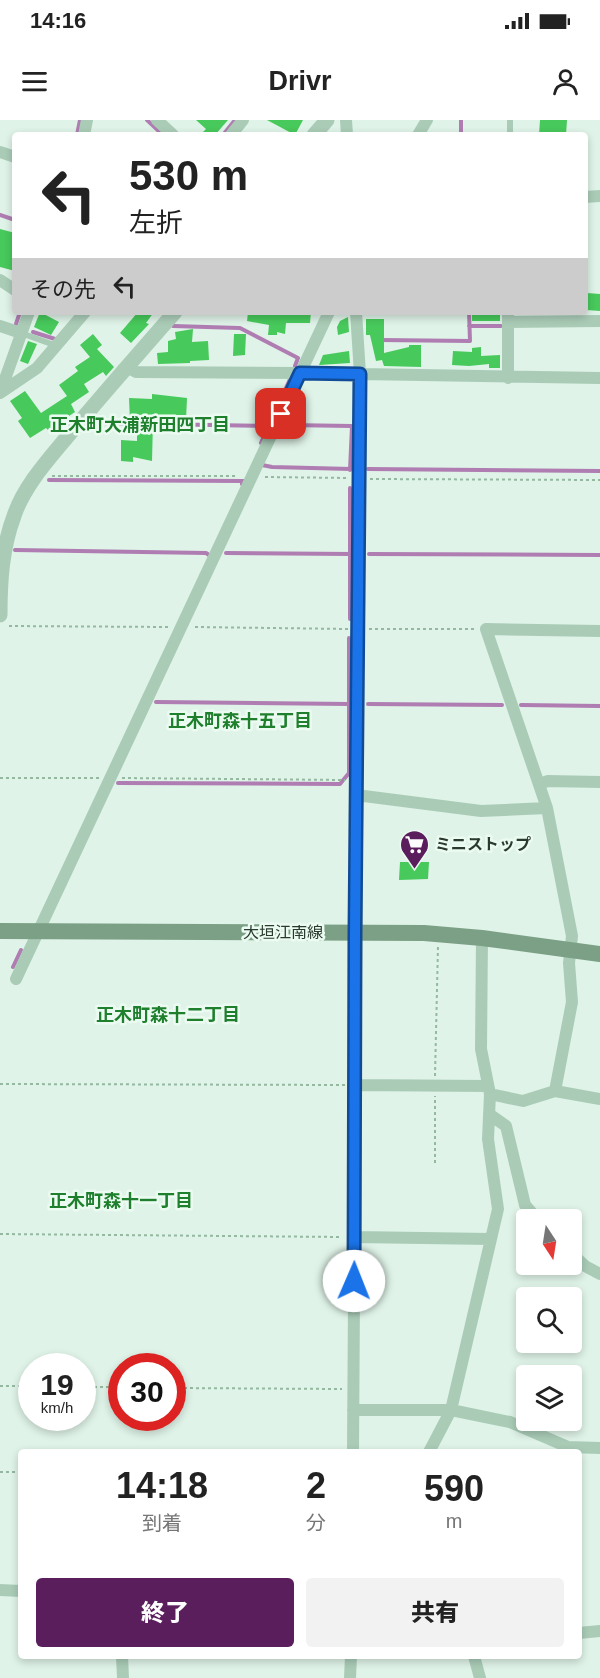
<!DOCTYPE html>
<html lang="ja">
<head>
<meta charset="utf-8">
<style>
	:root { --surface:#fff; --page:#f2f2f2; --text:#222; --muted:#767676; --accent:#5b1e5d }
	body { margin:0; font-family:Helvetica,"Noto Sans JP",sans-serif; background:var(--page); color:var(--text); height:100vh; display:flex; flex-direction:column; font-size:22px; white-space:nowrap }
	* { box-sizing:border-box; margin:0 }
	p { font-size:20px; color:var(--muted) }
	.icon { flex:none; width:33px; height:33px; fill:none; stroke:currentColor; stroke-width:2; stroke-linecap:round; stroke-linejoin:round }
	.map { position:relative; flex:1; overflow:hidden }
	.side { position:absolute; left:18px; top:1329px; width:564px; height:210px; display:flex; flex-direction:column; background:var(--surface); border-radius:6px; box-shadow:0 3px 9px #0003 }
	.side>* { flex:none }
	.guide { position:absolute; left:12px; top:12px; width:576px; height:183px; border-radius:6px; box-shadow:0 3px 9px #0003; background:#fff; color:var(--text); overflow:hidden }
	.needle { width:39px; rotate:168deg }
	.controls { position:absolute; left:516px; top:1089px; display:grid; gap:12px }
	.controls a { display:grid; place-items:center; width:66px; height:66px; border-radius:6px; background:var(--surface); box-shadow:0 3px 9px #0003; font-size:30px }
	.speed { position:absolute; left:18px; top:1233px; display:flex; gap:12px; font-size:30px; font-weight:700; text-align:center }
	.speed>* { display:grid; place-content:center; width:78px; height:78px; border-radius:50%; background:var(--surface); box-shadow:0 3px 9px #0003; line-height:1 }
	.speed small { font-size:15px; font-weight:400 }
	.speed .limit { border:9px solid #d22; background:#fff; color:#111 }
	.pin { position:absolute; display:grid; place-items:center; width:51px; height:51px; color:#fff; margin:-26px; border-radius:12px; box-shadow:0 3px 9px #0006 }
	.me { position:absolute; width:66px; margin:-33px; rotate:1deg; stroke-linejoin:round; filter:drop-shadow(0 0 4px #0008) }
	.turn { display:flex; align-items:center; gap:21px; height:126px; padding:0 18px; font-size:27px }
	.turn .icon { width:78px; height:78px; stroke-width:2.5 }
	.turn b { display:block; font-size:42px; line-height:51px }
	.then { display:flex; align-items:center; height:57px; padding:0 18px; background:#0003; gap:12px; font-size:22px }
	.eta { display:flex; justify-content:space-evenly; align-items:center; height:102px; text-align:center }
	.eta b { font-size:36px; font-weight:800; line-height:42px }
	.cta { display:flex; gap:12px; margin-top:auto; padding:12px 18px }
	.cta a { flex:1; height:69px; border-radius:6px; background:var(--accent); color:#fff; font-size:24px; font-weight:800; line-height:69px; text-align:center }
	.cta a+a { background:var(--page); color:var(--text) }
	.status { display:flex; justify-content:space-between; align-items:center; height:42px; padding:0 30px; background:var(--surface); direction:ltr }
	.status svg { height:16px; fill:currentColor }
	header { display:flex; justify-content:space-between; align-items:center; height:78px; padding:0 18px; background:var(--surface); font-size:27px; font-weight:800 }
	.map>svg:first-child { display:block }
</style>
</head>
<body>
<div class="status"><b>14:16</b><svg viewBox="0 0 49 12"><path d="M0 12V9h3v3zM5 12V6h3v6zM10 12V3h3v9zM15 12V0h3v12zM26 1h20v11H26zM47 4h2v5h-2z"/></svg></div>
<header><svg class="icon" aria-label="menu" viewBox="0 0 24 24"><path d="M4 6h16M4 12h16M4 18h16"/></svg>Drivr<svg class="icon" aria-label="person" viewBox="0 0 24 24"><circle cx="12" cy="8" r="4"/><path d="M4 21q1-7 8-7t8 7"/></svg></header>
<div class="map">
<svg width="600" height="1558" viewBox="0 0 600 1558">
	<rect width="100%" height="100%" fill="#dff3e8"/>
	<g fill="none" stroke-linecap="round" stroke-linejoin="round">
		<!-- stream -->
		<path stroke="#af7db2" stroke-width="4" d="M147 0 163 15
			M77 15 80 0
			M223 15 235 0
			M461 15V0
			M0 95 15 100
			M16 204 20 192
			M173 206 240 208 298 238 295 246
			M469 206H501
			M33 212 55 219
			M381 220 470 221 469 192
			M93 303 142 304
			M149 304 269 306
			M287 305 352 306 350 350
			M261 323 290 259
			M262 345 272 347 351 349
			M368 349 600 351
			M49 360 244 361 242 364
			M15 430 206 433 209 435
			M226 433 351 434
			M369 434 600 435
			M350 499V368
			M156 582 349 584
			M368 584 502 585
			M521 585 600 586
			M118 663 340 664 349 653V518
			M13 847 21 830"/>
	</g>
	<!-- building -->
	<path fill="#47c95b" d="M196 0H228L215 15H200L206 9Z
		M267 0H303L295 15Z
		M540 0H567L566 15H539Z
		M0 109 15 113V151L0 147Z
		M587 173 600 174V191L586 190Z
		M40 192 59 202 51 215 34 207Z
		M138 192H154L146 203 149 204 131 223 120 213Z
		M248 192H311L310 203H286L285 214 277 212V215H268L269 205 247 201Z
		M472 192H500V201H472Z
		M348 197 349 212 338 215 337 207 340 201Z
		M366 199H384V233L409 227V225H421V247L384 246 382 240 376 241 370 215H366Z
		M193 209 192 222 208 221 209 240 190 241V243L158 244 157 233 168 232V221L176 219 175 212Z
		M93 214 102 225 97 229 114 247 106 256 103 252 84 264 89 272 71 284 75 292 48 310 46 308 30 318 18 301 22 298 10 281 25 271 41 293 67 276 59 265 78 251 75 247 90 237 80 225Z
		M234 214H246L245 235 233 236Z
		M28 221 37 224 28 244 20 241Z
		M481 227V236L500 235V248H489V244L469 246 452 245 453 231 472 232V228Z
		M349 231 350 243 319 245 323 235Z
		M152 274 187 278 186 300 153 301 152 341 133 337V342L121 341V320L137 321V301H130L129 278 152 279Z
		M400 742H429L428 759 399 760Z"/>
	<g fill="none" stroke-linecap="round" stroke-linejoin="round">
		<!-- path -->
		<path stroke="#94b8a0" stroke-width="2" stroke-dasharray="3 3" stroke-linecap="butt" d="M52 356H238
			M265 357 349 358
			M370 359 600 360
			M9 506 168 507
			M195 507 348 509
			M369 509H474
			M0 658H99
			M122 658 345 660
			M435 956 438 826
			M0 964 345 965
			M435 1043V976
			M0 1114 342 1117
			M0 1266H32
			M82 1267H122
			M172 1268 342 1269
			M0 1352H21"/>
		<!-- service -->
		<path stroke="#aaccb7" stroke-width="6" d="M510 15V0
			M21 213 57 226"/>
		<!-- minor -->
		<path stroke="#aaccb7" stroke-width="12" d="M157 0 173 15
			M346 0 347 15
			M84 15 87 0
			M231 15 243 0
			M418 15 427 0
			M0 32 15 37
			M585 77 600 76
			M0 160 15 170
			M508 192V258
			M508 202 600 201
			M0 206 21 213
			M127 247 136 252 300 253 600 258
			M0 273 37 248 85 192
			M0 273 29 192
			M539 664 548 661 600 662
			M356 675 481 691 547 688
			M16 859 329 192
			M355 965 487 966
			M555 971 572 882 569 843 572 816 547 688 486 509 600 511
			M490 974 523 981 555 971 600 979
			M489 994 506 1006 525 1085 538 1100
			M355 1117 490 1119
			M572 1134 585 1146 600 1154
			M353 1290H451L510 1302 568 1327 600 1328
			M353 1332 360 254 356 192
			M429 1332 451 1290 498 1089 488 1019 490 974 481 929 482 818
			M0 1470 21 1471
			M579 1513 600 1511
			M122 1536 123 1558
			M474 1536 480 1558
			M350 1558 351 1536"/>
		<!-- tertiary -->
		<path stroke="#aaccb7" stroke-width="15" d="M314 15 327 0
			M0 495C0 461 2 428 14 396 24 366 48 340 67 317 103 274 139 233 175 192"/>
		<!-- secondary -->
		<path stroke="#7ba085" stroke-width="16" d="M0 811 424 813 482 818 600 834"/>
	</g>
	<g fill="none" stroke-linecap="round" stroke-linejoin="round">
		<defs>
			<path id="route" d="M281 294 300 253 360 254 355 813 354 1161"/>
		</defs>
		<!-- route casing -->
		<use href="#route" stroke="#114b97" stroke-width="15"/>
		<!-- route -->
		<use href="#route" stroke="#1a73e8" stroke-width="10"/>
	</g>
	<!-- icons -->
	<defs>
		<symbol id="supermarket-pin" viewBox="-11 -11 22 30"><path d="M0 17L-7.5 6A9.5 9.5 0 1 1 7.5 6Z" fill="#5b1e5d" stroke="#ecfbf2"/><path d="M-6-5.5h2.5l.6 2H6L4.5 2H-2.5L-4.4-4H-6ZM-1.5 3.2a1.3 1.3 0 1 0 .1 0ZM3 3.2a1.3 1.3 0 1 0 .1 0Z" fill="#fff"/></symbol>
	</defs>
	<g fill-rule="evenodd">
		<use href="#supermarket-pin" x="398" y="708" width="33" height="45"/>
	</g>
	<g text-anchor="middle" stroke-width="5" stroke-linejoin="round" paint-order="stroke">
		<!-- poi labels -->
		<g font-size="16" font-weight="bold" fill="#2a3a2d" stroke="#ecfbf2" text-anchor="start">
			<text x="435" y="730">ミニストップ</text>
		</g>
		<!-- street labels -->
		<g font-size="16" fill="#2a3a2d" stroke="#ecfbf2">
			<text x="283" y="818">大垣江南線</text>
		</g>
		<!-- neighbourhood labels -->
		<g font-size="18" font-weight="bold" fill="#1e7f2d" stroke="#ecfbf2">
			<text x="140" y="311">正木町大浦新田四丁目</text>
			<text x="240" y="607">正木町森十五丁目</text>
			<text x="168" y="901">正木町森十二丁目</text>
			<text x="121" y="1087">正木町森十一丁目</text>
		</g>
	</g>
</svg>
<div class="controls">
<a><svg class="needle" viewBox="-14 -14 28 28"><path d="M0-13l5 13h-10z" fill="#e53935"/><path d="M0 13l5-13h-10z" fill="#767676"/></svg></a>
<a><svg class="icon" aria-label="search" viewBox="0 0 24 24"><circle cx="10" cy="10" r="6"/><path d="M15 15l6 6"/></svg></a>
<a><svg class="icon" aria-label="layers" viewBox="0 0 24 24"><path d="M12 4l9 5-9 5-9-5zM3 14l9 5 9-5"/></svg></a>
</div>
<div class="speed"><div>19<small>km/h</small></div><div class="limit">30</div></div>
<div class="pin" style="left:281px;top:294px;background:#d93025"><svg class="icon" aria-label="arrive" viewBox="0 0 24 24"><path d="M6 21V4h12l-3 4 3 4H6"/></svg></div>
<svg class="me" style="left:354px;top:1161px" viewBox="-20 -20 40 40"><circle r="19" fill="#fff"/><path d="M0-13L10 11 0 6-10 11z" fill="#1a73e8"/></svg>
<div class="guide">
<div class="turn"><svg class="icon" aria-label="left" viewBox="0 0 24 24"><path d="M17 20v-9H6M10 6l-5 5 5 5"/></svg><div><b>530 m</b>左折</div></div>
<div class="then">その先<svg class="icon" aria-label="left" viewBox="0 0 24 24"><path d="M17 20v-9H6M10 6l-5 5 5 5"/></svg></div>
</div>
<section class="side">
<div class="eta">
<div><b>14:18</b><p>到着</p></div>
<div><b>2</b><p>分</p></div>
<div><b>590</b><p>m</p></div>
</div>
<div class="cta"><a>終了</a><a>共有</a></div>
</section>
</div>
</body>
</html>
